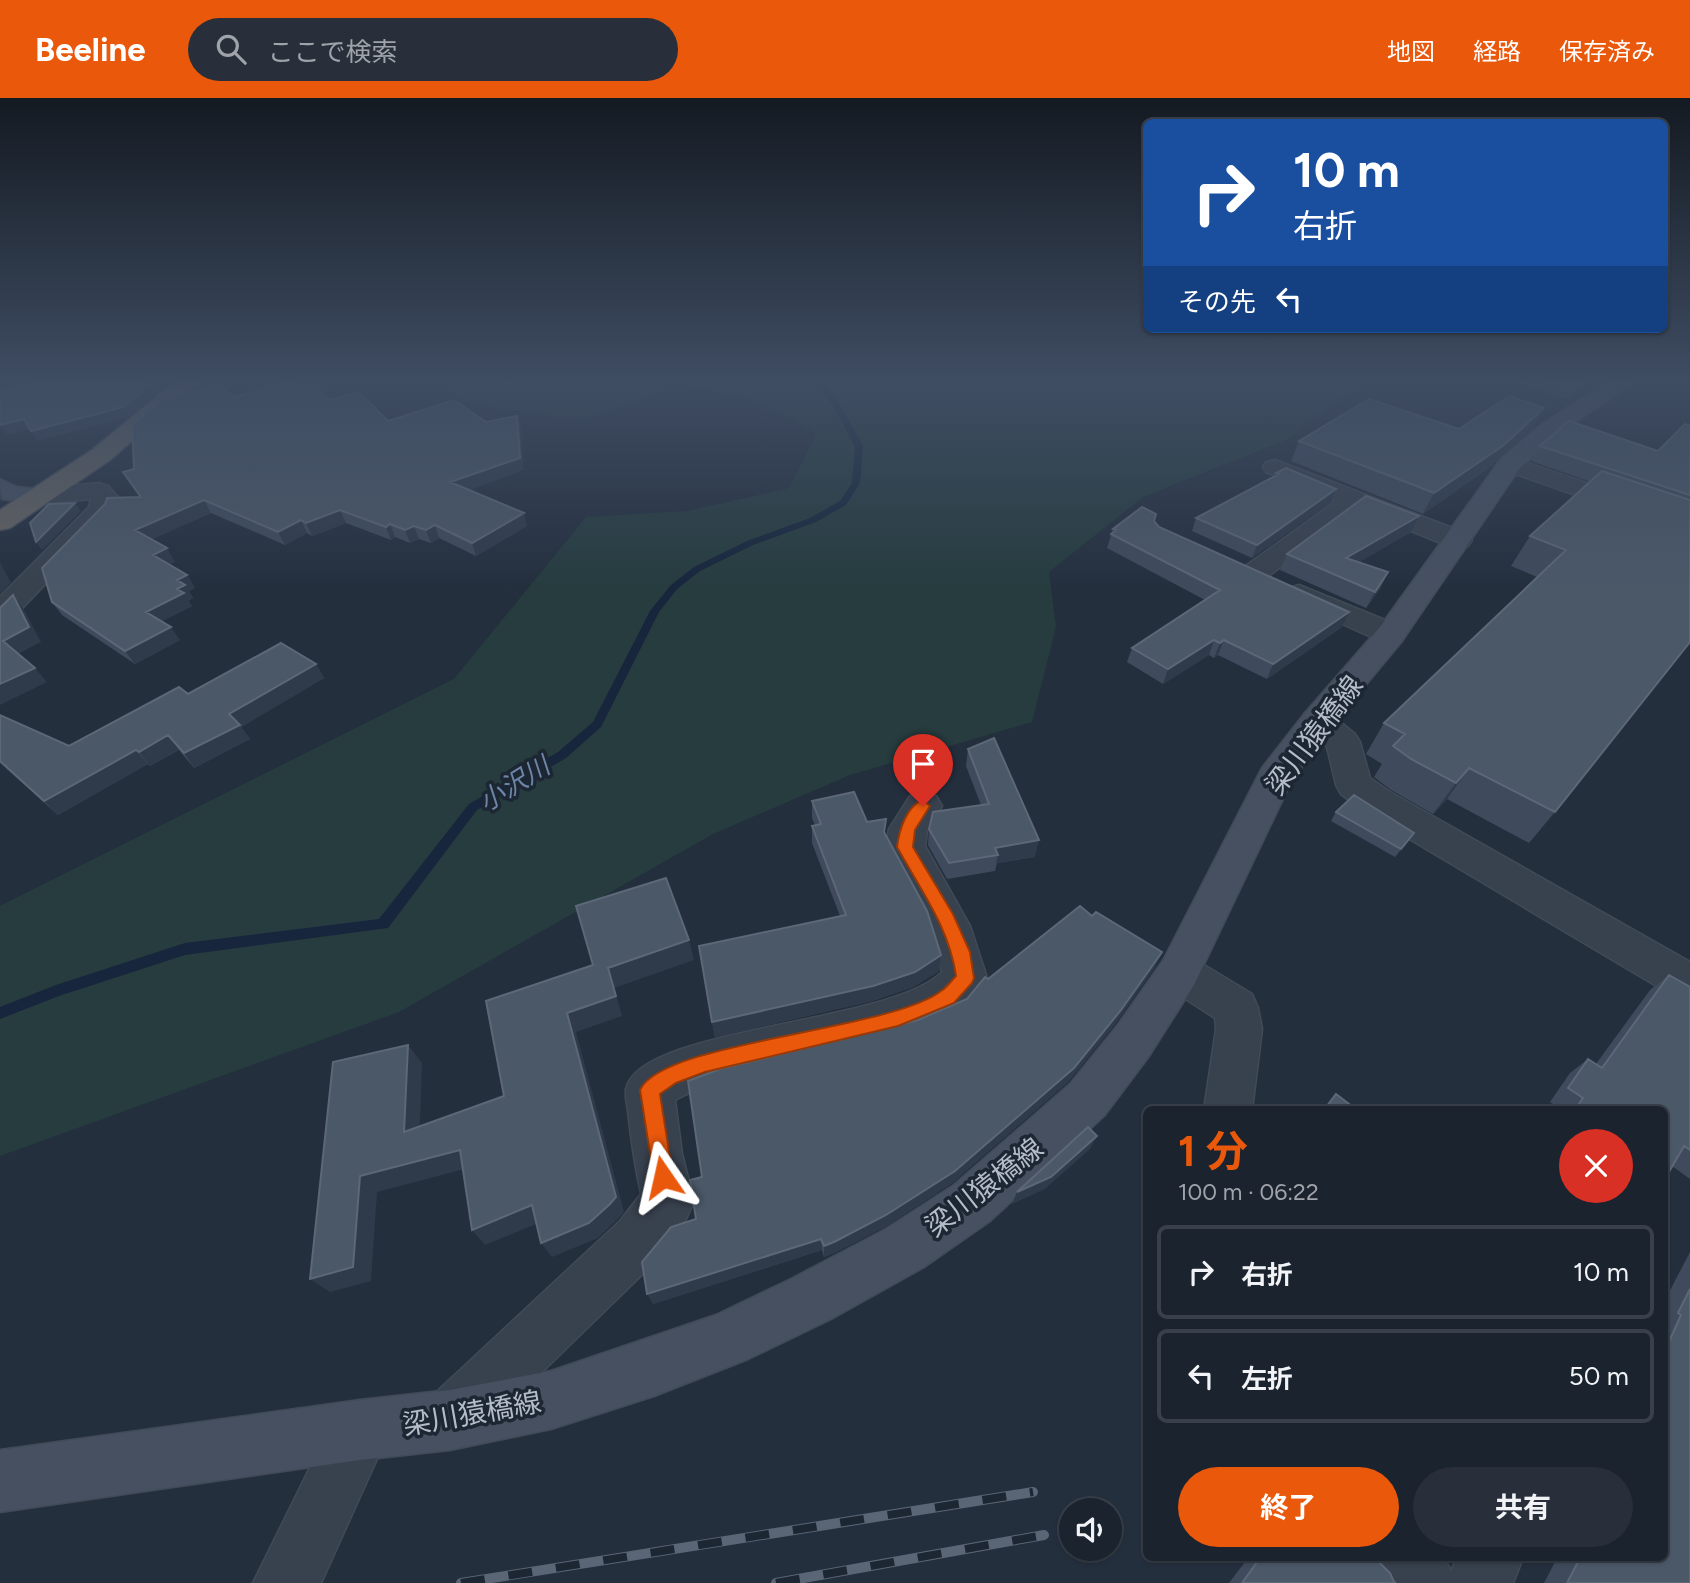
<!DOCTYPE html>
<html lang="ja">
<head>
<meta charset="utf-8">
<style>
	:root { --surface:#1b232e; --page:#282f3a; --text:#f1f3f6; --muted:#a0a4aa; --line:#39404a; --accent:#ea580c }
	body { margin:0; font-family:Figtree,"Noto Sans JP",sans-serif; background:var(--page); color:var(--text); height:100vh; display:flex; flex-direction:column; font-size:26px; white-space:nowrap }
	* { box-sizing:border-box; margin:0 }
	p { font-size:23px; color:var(--muted) }
	.icon { flex:none; width:38px; height:38px; fill:none; stroke:currentColor; stroke-width:2; stroke-linecap:round; stroke-linejoin:round }
	.map { position:relative; flex:1; overflow:hidden }
	.panel { position:absolute; left:1143px; top:1008px; width:525px; height:455px; display:flex; flex-direction:column; background:var(--surface); border-radius:10px; box-shadow:0 2px 5px #0004,0 0 0 2px var(--line) }
	.panel>* { flex:none }
	.hud { position:absolute; left:1143px; top:21px; width:525px; height:214px; border-radius:10px; box-shadow:0 2px 5px #0004,0 0 0 2px var(--line); background:#1a4fa0; color:#fff; overflow:hidden }
	.tools { position:absolute; left:1059px; top:1400px; display:grid; gap:14px }
	.tools a { display:grid; place-items:center; width:63px; height:63px; border-radius:50%; background:var(--surface); box-shadow:0 2px 5px #0004,0 0 0 2px var(--line); font-size:35px }
	.pin { position:absolute; display:grid; place-items:center; width:60px; height:60px; color:#fff; margin:-72px -30px; border-radius:50% 50% 50% 0; rotate:-45deg; box-shadow:0 0 7px #0007 }
	.pin .icon { rotate:45deg }
	.me { position:absolute; width:77px; margin:-38px; rotate:349deg; stroke-linejoin:round; filter:drop-shadow(0 0 5px #0008) }
	.turn { display:flex; align-items:center; gap:24px; height:147px; padding:0 35px; font-size:32px }
	.turn .icon { width:91px; height:91px; stroke-width:2.5 }
	.turn b { display:block; font-size:49px; line-height:60px }
	.then { display:flex; align-items:center; height:66px; padding:0 35px; background:#0003; gap:14px; font-size:26px }
	.round { display:grid; place-items:center; flex:none; width:74px; height:74px; border-radius:37px; background:var(--page) }
	.summary { display:flex; align-items:center; justify-content:space-between; height:119px; padding:0 35px }
	h1 { font-size:42px; font-weight:700; line-height:52px; color:var(--accent) }
	.primary-button { display:flex; gap:14px; margin-top:auto; padding:14px 35px }
	.primary-button a { flex:1; height:80px; border-radius:42px; background:var(--accent); color:#fff; font-size:28px; font-weight:700; line-height:80px; text-align:center }
	.primary-button a+a { background:var(--page); color:var(--text) }
	ul { padding:0; list-style:none }
	li { display:flex; align-items:center; gap:21px; height:94px; margin:0 14px 10px; padding:0 21px; border:4px solid var(--line); border-radius:10px }
	li div { flex:1 }
	li b { display:block; font-size:26px }
	li em { font-style:normal }
	header { display:flex; align-items:center; gap:42px; box-sizing:border-box; height:98px; padding:0 35px; background:var(--accent); color:#fff }
	header strong { font-size:33px }
	nav { display:flex; gap:38px; margin-inline-start:auto; font-size:24px }
	.search { width:490px; height:63px; background:var(--page); display:flex; align-items:center; gap:18px; box-sizing:border-box; padding:0 24px; border-radius:38px; color:var(--muted); font-size:26px }
	.map>svg:first-child { display:block }
</style>
</head>
<body>
<header>
<strong>Beeline</strong>
<div class="search"><svg class="icon" aria-label="search" viewBox="0 0 24 24"><circle cx="10" cy="10" r="6"/><path d="M15 15l6 6"/></svg>ここで検索</div>
<nav><a>地図</a><a>経路</a><a>保存済み</a></nav>
</header>
<div class="map">
<svg width="1690" height="1485" viewBox="0 0 1690 1485">
	<rect width="100%" height="100%" fill="#242f3e"/>
	<!-- green -->
	<path fill="#263c3f" d="M435 282H1377L1336 303 1288 341 1143 399 1049 474 1056 529 1032 624 850 677 713 736 399 914 0 1058V808L454 581 586 419 688 413 789 390 817 335 752 301 682 286 584 322 469 306Z"/>
	<g fill="none" stroke-linecap="round" stroke-linejoin="round">
		<!-- stream -->
		<path fill="#17263c" fill-rule="evenodd" d="M813 282H820L841 308 863 348 860 385 846 407 816 424 753 447 700 473 677 491 659 514 601 629 566 660 477 712 388 830 185 857 59 898 0 921V909L56 887 185 845 379 821 469 706 558 654 593 624 650 513 671 487 694 469 747 443 810 420 840 403 852 385 855 348 834 309Z"/>
		<defs>
			<path id="minor" d="M1510 359 1690 420V437L1501 371 1498 366 1501 361Z
				M1275 362 1468 436 1472 442 1468 448 1458 450 1448 448 1358 411 1263 482 1253 485 1243 482 1239 476 1243 470 1336 403 1266 374 1263 369 1266 364Z
				M99 385 108 388 118 399 111 417 11 522 0 525V499L89 409 91 401 38 406 29 404 25 398 29 392Z
				M1299 487 1402 529 1406 536 1402 543 1391 545 1380 543 1289 502 1284 496 1289 490Z
				M1317 612 1329 615 1355 636 1360 644 1370 680 1390 694 1690 864V905L1675 899 1364 714 1341 696 1336 687 1327 649 1305 631 1300 623 1305 615Z
				M923 694 936 698 942 708 927 733 925 748 970 828 987 880 980 893 963 913 915 934 707 986 675 1002 682 1056 694 1103 686 1121 658 1161 472 1342 451 1351 430 1342 421 1321 430 1300 620 1123 641 1096C635 1068 631 1041 628 1013 627 1006 625 998 626 991 639 929 891 926 942 874L928 828 886 749 889 731 910 698Z
				M1179 856 1194 861 1252 896 1258 910 1262 931 1252 1012H1204L1216 931 1215 920 1164 887 1157 874 1164 861Z
				M360 1302 381 1311 390 1332 321 1485H253L339 1311Z
				M1366 1460H1444L1451 1473 1457 1460H1523L1513 1485H1377Z"/>
			<path id="secondary" d="M1610 282H1636L1554 339 1519 371 1402 543 1329 631 1291 684 1194 887 1149 958 1104 1018 990 1123 924 1169 831 1221 748 1261 654 1298 551 1331 450 1352 360 1362 0 1414V1352L360 1302 450 1292 551 1273 716 1217 791 1181 886 1131 954 1087 1070 986 1117 928 1164 861 1262 670 1305 615 1380 529 1501 361 1538 329Z
				M0 381 17 389 47 392 51 398 47 404 38 406 2 401Z"/>
			<path id="trunk" d="M177 282H201L110 362 10 430 0 432V412L92 352Z"/>
		</defs>
		<!-- minor casing -->
		<use href="#minor" stroke="#414a57" stroke-width="3"/>
		<!-- secondary casing -->
		<use href="#secondary" stroke="#414a57" stroke-width="3"/>
		<!-- trunk casing -->
		<use href="#trunk" stroke="#434c59" stroke-width="3"/>
		<!-- minor -->
		<use href="#minor" fill="#38414e" fill-rule="evenodd"/>
		<!-- secondary -->
		<use href="#secondary" fill="#465061" fill-rule="evenodd"/>
		<!-- trunk -->
		<use href="#trunk" fill="#656462" fill-rule="evenodd"/>
		<defs>
			<path id="rail" d="M461 1485 1033 1394
				M776 1485 1044 1437"/>
		</defs>
		<!-- rail casing -->
		<use href="#rail" stroke="#5a6575" stroke-width="10"/>
		<!-- rail -->
		<use href="#rail" stroke="#1d2633" stroke-width="8" stroke-dasharray="24" stroke-linecap="butt"/>
	</g>
	<!-- wall -->
	<path fill="#3f4b5c" d="M1511 282H1595L1568 301Z
		M304 289 330 302 388 323 486 324 517 318 521 330 523 372 469 392 527 428 476 458 439 440 431 445 419 441 410 445 395 439 391 442 346 425 312 438 307 435 285 447 211 415 152 441 175 464 169 466 187 477 195 490 189 493 193 500 188 503 192 508 162 523 180 542 135 566 62 517 52 504 105 406 139 399 123 374 134 371 235 299Z
		M1690 328V544L1555 714 1529 745 1447 701 1433 716 1391 692 1374 679 1382 666 1366 656 1384 625 1537 479 1511 468 1530 438 1591 384 1531 363 1540 348 1658 353Z
		M1533 330 1493 367 1423 416 1291 363 1299 343 1459 331Z
		M1276 375 1336 391 1331 404 1252 460 1192 433 1196 420 1275 378Z
		M1156 416 1154 423 1159 429 1342 529 1267 581 1218 557 1214 560 1209 557 1163 586 1127 564 1132 550 1205 502 1107 450 1113 431Z
		M1419 418 1411 434 1359 464 1388 474 1380 491 1366 510 1280 472 1287 456Z
		M316 566 324 580 241 629 250 641 194 670 179 652 150 668 148 666 58 717 0 665V617L69 648 188 596Z
		M968 651 1035 759 997 765 995 773 947 781 928 747 929 731 981 707 966 668Z
		M812 703 867 724 885 735 941 857 939 873 913 889 872 903 715 939 712 924 840 818 812 745V728L815 727 812 720Z
		M1336 714 1414 735 1395 759 1331 723Z
		M1155 869 1115 926 1068 984 952 1085 885 1129 834 1155 824 1159 822 1152 653 1206 696 1121 702 1079 918 922 967 901 988 881Z
		M1669 877 1690 889V1081L1672 1068 1664 1079V1012H1561L1550 1004 1570 975 1588 961 1596 966 1650 892Z
		M1690 1154V1485H1544L1557 1460H1664V1204Z
		M1248 1460H1375L1396 1485H1229Z"/>
	<!-- shaded-wall -->
	<path fill="#2f3b4b" d="M151 282H159L155 297 128 319 38 343 31 333Z
		M1587 282H1595L1568 301 1574 292Z
		M1544 310 1533 330 1493 367 1423 416 1434 395Z
		M517 318 521 330 523 372 455 397 450 384Z
		M24 321 31 331 7 337 0 327Z
		M1336 391 1331 404 1252 460 1257 447Z
		M204 402 211 415 144 445 135 432Z
		M75 405 81 413 42 452 36 444Z
		M340 412 346 425 312 438 306 425Z
		M524 415 527 428 476 458 472 445Z
		M1419 418 1411 434 1338 476 1346 460Z
		M301 422 307 435 285 447 278 434Z
		M390 426 395 439 391 442 386 429Z
		M435 427 439 440 431 445 426 432Z
		M414 428 419 441 410 445 405 432Z
		M167 450 175 464 161 470 153 457Z
		M0 464 11 485 0 496Z
		M1388 474 1380 491 1366 510 1375 494Z
		M187 477 195 490 189 493 193 500 188 503 192 508 155 527 146 514 177 491V482Z
		M13 497 24 512 41 544 16 557 3 543Z
		M1349 514 1342 529 1267 581 1273 566Z
		M171 529 180 542 135 566 125 553Z
		M1214 542 1209 557 1163 586 1168 571Z
		M1224 542 1218 557 1214 560 1220 545Z
		M316 566 324 580 241 629 250 641 194 670 184 655 229 616Z
		M35 570 47 584 0 607V586Z
		M168 637 179 652 150 668 139 654Z
		M136 652 148 666 58 717 44 703Z
		M1469 670 1447 701 1433 716 1456 685Z
		M1039 742 1035 759 996 765 998 757 995 750Z
		M689 842 694 862 614 890 622 918 576 934 624 1114 618 1121 598 1140 552 1159 541 1145 567 915 608 870Z
		M1162 854 1155 869 1115 926 1068 984 952 1085 885 1129 834 1155 824 1159V1148Z
		M941 857 939 873 913 889 872 903 715 939 712 924Z
		M408 947 422 965 419 1051 404 1034Z
		M1097 1038 1090 1051 1045 1091 1012 1106 1017 1094Z
		M460 1052 472 1069 377 1094 371 1183 330 1194 310 1181 360 1078Z
		M532 1107 543 1123 485 1147 472 1132Z
		M821 1141 822 1152 653 1206 647 1196Z"/>
	<!-- building -->
	<path fill="#4b5868" stroke="#5c6777" stroke-width="2" d="M44 282H151L149 288 123 309 31 333 24 321 0 327V292Z
		M290 282H295L304 289 314 286 330 302 359 294 388 323 454 302 486 324 517 318 520 360 450 384 524 415 472 445 435 427 426 432 414 428 405 432 390 426 386 429 340 412 306 425 301 422 278 434 204 402 135 432 167 450 153 457 187 477 177 482 185 487 177 491 184 495 146 514 171 529 125 553 52 504 42 470 105 406 107 400 141 399 123 374 134 371 132 327 162 302 219 286 235 299Z
		M1544 282H1587L1574 292Z
		M1509 298 1544 310 1504 347 1434 395 1299 343 1369 301 1459 331Z
		M1569 323 1658 353 1685 326 1690 328V397L1540 348Z
		M1286 370 1336 391 1257 447 1196 420 1279 376 1276 375Z
		M1602 373 1690 402V544L1555 714 1469 670 1456 685 1411 661 1393 648 1405 636 1384 625 1566 452 1530 438Z
		M1366 398 1419 418 1346 460 1388 474 1375 494 1287 456Z
		M75 405 36 444 30 425 49 406Z
		M1142 409 1156 416 1154 423 1159 429 1349 514 1273 566 1224 542 1220 545 1214 542 1168 571 1132 550 1220 492 1111 436 1116 432 1113 431Z
		M13 497 29 529 3 543 35 570 0 586V510Z
		M281 545 316 566 229 616 240 627 184 655 168 637 139 654 136 652 44 703 0 663V617L69 648 179 589 188 596Z
		M994 640 1039 742 995 750 998 757 949 765 929 731 933 714 989 706 968 651Z
		M854 694 867 724 886 721 884 734 927 813 941 857 915 874 873 888 712 924 699 848 846 817 812 728 821 726 812 703Z
		M1354 697 1414 735 1401 751 1336 714Z
		M666 780 689 842 608 870 616 898 567 915 616 1099 610 1106 589 1125 541 1145 532 1107 472 1132 460 1052 360 1078 353 1169 310 1181 333 964 408 947 404 1034 504 998 486 903 593 867 576 808Z
		M1080 808 1092 818 1096 814 1162 854 1121 912 1074 970 955 1073 886 1117 834 1144 824 1148 821 1141 647 1196 642 1164 671 1129 696 1121 690 1082 702 1079 688 983 720 971 918 922 967 901 985 879 988 881Z
		M1669 877 1690 889V1052L1684 1048 1666 1079 1664 1077V1012H1575L1583 1000 1568 990 1588 961 1602 970Z
		M1336 996 1357 1012H1324Z
		M1088 1029 1097 1038 1051 1079 1017 1094Z
		M1690 1191V1485H1567L1580 1460H1664V1255L1681 1217 1678 1215Z
		M1260 1460H1375L1390 1475 1394 1484 1396 1485H1242Z"/>
	<!-- sky -->
	<linearGradient id="sky" x2="0" y2="1"><stop stop-color="#141a22"/><stop offset="0.58" stop-color="#3f4d63"/><stop offset="1" stop-color="#3f4d63" stop-opacity="0"/></linearGradient>
	<rect width="1690" height="490" fill="url(#sky)"/>
	<!-- route -->
	<path fill="#ea580c" stroke="#983908" stroke-width="2" d="M923 702 930 708 915 732 913 749 953 816 970 854 974 880 972 885 954 905 898 928 705 974 676 985 660 996 673 1079 670 1087 663 1090 655 1087 640 992C662 943 889 933 941 893 947 889 951 883 956 878 949 829 920 791 897 749 899 733 906 708 923 702Z"/>
	<g text-anchor="middle" stroke-width="7" stroke-linejoin="round" paint-order="stroke">
		<!-- water labels -->
		<g font-size="26" font-style="italic" fill="#6d86a8" stroke="#1d2633">
			<text transform="translate(514 686) rotate(-32)" y="9">小沢川</text>
		</g>
		<!-- near-street labels -->
		<g font-size="28" fill="#b4bcc9" stroke="#1d2633">
			<text transform="translate(1314 637) rotate(-53)" y="10">梁川猿橋線</text>
			<text transform="translate(984 1089) rotate(-38)" y="10">梁川猿橋線</text>
			<text transform="translate(472 1315) rotate(-10)" y="10">梁川猿橋線</text>
		</g>
	</g>
</svg>
<div class="tools">
<a><svg class="icon" aria-label="sound" viewBox="0 0 24 24"><path d="M4 9h4l5-4v14l-5-4H4zM17 9q2 3 0 6"/></svg></a>
</div>
<div class="pin" style="left:923px;top:708px;background:#d93025"><svg class="icon" aria-label="arrive" viewBox="0 0 24 24"><path d="M6 21V4h12l-3 4 3 4H6"/></svg></div>
<svg class="me" style="left:663px;top:1079px" viewBox="-20 -20 40 40"><path d="M0-17L14 15 0 8-14 15z" fill="#ea580c" stroke="#fff" stroke-width="4"/></svg>
<div class="hud">
<div class="turn"><svg class="icon" aria-label="right" viewBox="0 0 24 24"><path d="M7 20v-9h11M14 6l5 5-5 5"/></svg><div><b>10 m</b>右折</div></div>
<div class="then">その先<svg class="icon" aria-label="left" viewBox="0 0 24 24"><path d="M17 20v-9H6M10 6l-5 5 5 5"/></svg></div>
</div>
<section class="panel">
<div class="summary"><div><h1>1 分</h1><p>100 m · 06:22</p></div><a class="round" style="background:#d93025;color:#fff"><svg class="icon" aria-label="close" viewBox="0 0 24 24"><path d="M6 6l12 12M18 6L6 18"/></svg></a></div>
<ul>
<li><svg class="icon" aria-label="right" viewBox="0 0 24 24"><path d="M7 20v-9h11M14 6l5 5-5 5"/></svg><div><b>右折</b></div><em>10 m</em></li>
<li><svg class="icon" aria-label="left" viewBox="0 0 24 24"><path d="M17 20v-9H6M10 6l-5 5 5 5"/></svg><div><b>左折</b></div><em>50 m</em></li>
</ul>
<div class="primary-button"><a>終了</a><a>共有</a></div>
</section>
</div>
</body>
</html>
